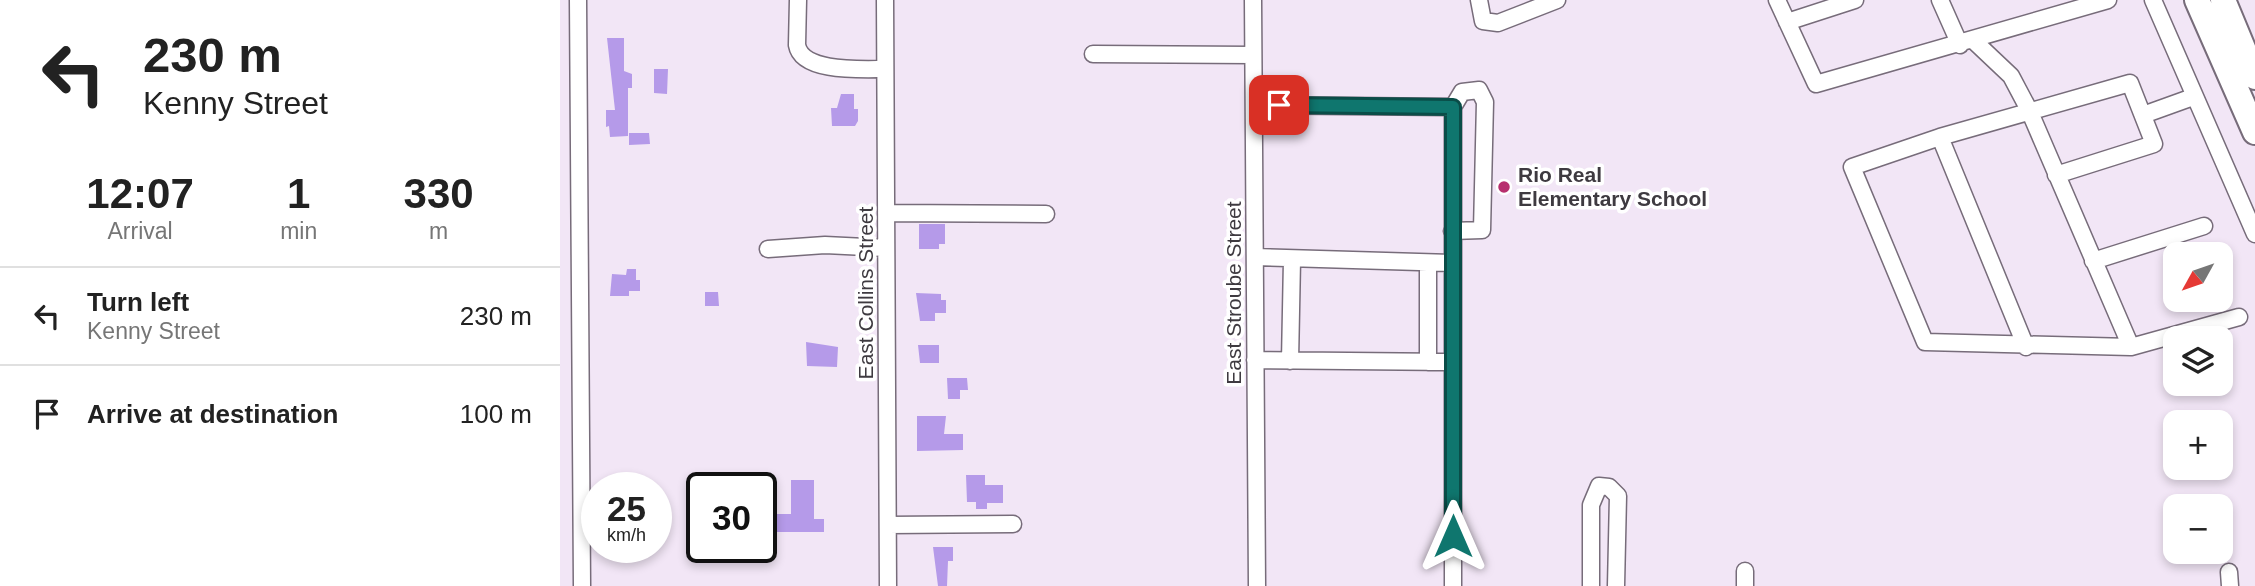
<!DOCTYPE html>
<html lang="en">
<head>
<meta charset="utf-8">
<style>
	:root { --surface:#fff; --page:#f2f2f2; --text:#222; --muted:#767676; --line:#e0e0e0 }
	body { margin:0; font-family:Arial,sans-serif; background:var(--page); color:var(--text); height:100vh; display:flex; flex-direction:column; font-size:26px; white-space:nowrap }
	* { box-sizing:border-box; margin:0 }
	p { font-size:23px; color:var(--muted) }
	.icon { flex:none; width:38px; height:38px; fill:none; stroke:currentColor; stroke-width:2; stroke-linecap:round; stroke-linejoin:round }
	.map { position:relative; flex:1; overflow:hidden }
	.drawer { display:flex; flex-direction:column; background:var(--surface); width:560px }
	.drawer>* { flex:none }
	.banner { background:#fff; color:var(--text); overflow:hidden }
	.needle { width:46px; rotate:230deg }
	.tools { position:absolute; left:1603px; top:242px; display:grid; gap:14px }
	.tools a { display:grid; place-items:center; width:70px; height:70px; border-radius:14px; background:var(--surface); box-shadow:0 4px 10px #0003; font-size:35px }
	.speed { position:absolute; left:21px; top:472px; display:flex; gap:14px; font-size:35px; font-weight:700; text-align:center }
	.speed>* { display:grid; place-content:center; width:91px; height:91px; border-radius:50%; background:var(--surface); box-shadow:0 4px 10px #0003; line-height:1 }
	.speed small { font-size:18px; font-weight:400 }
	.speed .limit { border:4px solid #111; border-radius:10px; background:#fff; color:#111 }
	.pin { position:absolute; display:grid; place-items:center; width:60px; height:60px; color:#fff; margin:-30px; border-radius:14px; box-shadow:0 4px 10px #0006 }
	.me { position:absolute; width:77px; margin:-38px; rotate:0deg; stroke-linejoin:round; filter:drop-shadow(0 0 5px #0008) }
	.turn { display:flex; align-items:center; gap:24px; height:147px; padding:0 28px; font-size:32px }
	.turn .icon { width:91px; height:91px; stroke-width:2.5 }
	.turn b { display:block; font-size:49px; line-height:60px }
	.eta { display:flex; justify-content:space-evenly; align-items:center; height:119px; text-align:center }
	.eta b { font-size:42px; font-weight:800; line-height:49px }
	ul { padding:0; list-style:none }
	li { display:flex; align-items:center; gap:21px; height:98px; padding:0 28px; border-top:2px solid var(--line) }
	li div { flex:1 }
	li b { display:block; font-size:26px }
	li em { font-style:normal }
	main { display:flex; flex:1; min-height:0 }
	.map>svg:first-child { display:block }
</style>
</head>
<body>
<main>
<section class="drawer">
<div class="banner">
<div class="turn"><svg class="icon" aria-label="left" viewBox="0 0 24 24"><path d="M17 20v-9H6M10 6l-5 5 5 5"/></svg><div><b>230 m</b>Kenny Street</div></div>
</div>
<div class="eta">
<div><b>12:07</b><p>Arrival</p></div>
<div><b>1</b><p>min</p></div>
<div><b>330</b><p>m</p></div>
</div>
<ul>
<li><svg class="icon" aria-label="left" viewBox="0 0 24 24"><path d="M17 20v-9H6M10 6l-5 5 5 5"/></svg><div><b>Turn left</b><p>Kenny Street</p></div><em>230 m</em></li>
<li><svg class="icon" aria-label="arrive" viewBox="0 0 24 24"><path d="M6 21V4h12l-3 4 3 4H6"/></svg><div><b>Arrive at destination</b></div><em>100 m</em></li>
</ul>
</section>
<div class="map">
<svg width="1695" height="586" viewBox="0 0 1695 586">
	<rect width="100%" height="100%" fill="#f2e6f6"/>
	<!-- building -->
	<path fill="#b59ae9" d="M47 38H64V71L72 74V88H68V136L50 137 49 126 46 127V110H55Z
		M94 69H108L107 94 94 93Z
		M281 94H294V109H298V121L295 126H272L271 108H277Z
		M69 133H89L90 144 69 145Z
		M359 224H385V244H379V249H359Z
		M67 269H76V280H80V291H69V296H50L52 274 66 275Z
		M145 292H158L159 306H145Z
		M356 293 381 294V300H386V313H375V321H360Z
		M246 342 278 347 277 367 247 366Z
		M358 345H379V363H360Z
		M387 378H407L408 390H400V399H388Z
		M357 416H386L384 434H403V450L357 451Z
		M406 475H425V485H443V503H427V509H416V502H407Z
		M231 480H254V519H264V532H215V514H231Z
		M201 500H212V521H201Z
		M373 547H393V561H388L387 586H378Z"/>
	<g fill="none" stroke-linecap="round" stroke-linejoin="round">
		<defs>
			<path id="minor" d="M18 0 22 586
				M238 0 237 45C242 73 302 69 325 69
				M325 0 328 586
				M693 0 697 586
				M919 0 923 21 938 23 997 0
				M1217 0 1256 84 1548 0
				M1380 0 1400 45
				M1593 0 1695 234
				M1227 22 1295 0
				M1414 41 1451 76 1469 110 1571 347
				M533 54 693 55
				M694 105 893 107V586
				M1583 115 1633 97
				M1380 137 1466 347
				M1496 175 1594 144 1570 83 1380 137 1292 167 1365 342 1571 347 1679 317
				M326 213 486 214
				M892 231 922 230 925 102 919 90 902 92 893 107
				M208 249 265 245 326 248
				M695 257 892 263
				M1533 261 1644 226
				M868 263V362
				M695 360 893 362
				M730 361 732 260
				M328 525 453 524
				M1669 572 1670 586
				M1031 586V505L1039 486 1049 487 1058 496 1056 586
				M1185 586V571"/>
			<path id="highway" d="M1637 0 1695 132
				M1663 0 1695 77"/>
		</defs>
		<!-- minor casing -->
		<use href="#minor" stroke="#776c7a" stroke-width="19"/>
		<!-- highway casing -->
		<use href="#highway" stroke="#776c7a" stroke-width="28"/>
		<!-- minor -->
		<use href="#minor" stroke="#fff" stroke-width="16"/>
		<!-- highway -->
		<use href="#highway" stroke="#fff" stroke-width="24"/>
	</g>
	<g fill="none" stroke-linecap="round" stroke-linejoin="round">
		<defs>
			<path id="route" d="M719 105 893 107V536"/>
		</defs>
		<!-- route casing -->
		<use href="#route" stroke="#0a4d48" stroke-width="18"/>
		<!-- route -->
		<use href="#route" stroke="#0f766e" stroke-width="12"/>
	</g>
	<!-- markers -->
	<circle fill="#b72f6e" stroke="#fff" stroke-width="2.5" cx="944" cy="187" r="7"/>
	<g text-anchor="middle" stroke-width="7" stroke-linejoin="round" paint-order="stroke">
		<!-- poi labels -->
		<g font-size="21" font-weight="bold" fill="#3e3a40" stroke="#fff" text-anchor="start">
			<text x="958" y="182">Rio Real<tspan x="958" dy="24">Elementary School</tspan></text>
		</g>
		<!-- street labels -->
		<g font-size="21" fill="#3e3a40" stroke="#fff">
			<text transform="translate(306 293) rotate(-90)" y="7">East Collins Street</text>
			<text transform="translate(674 293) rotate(-90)" y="7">East Stroube Street</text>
		</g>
	</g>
</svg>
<div class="tools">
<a><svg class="needle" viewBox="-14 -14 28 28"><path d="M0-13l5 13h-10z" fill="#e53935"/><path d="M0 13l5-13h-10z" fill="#767676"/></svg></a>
<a><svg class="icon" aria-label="layers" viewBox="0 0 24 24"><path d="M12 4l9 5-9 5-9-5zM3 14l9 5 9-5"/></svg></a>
<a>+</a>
<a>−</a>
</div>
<div class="speed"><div>25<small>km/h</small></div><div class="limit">30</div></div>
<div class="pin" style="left:719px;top:105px;background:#d93025"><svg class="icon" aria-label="arrive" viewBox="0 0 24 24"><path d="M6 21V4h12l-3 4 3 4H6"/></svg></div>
<svg class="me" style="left:893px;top:536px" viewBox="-20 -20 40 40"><path d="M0-17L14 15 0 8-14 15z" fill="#0f766e" stroke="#fff" stroke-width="4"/></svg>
</div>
</main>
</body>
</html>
